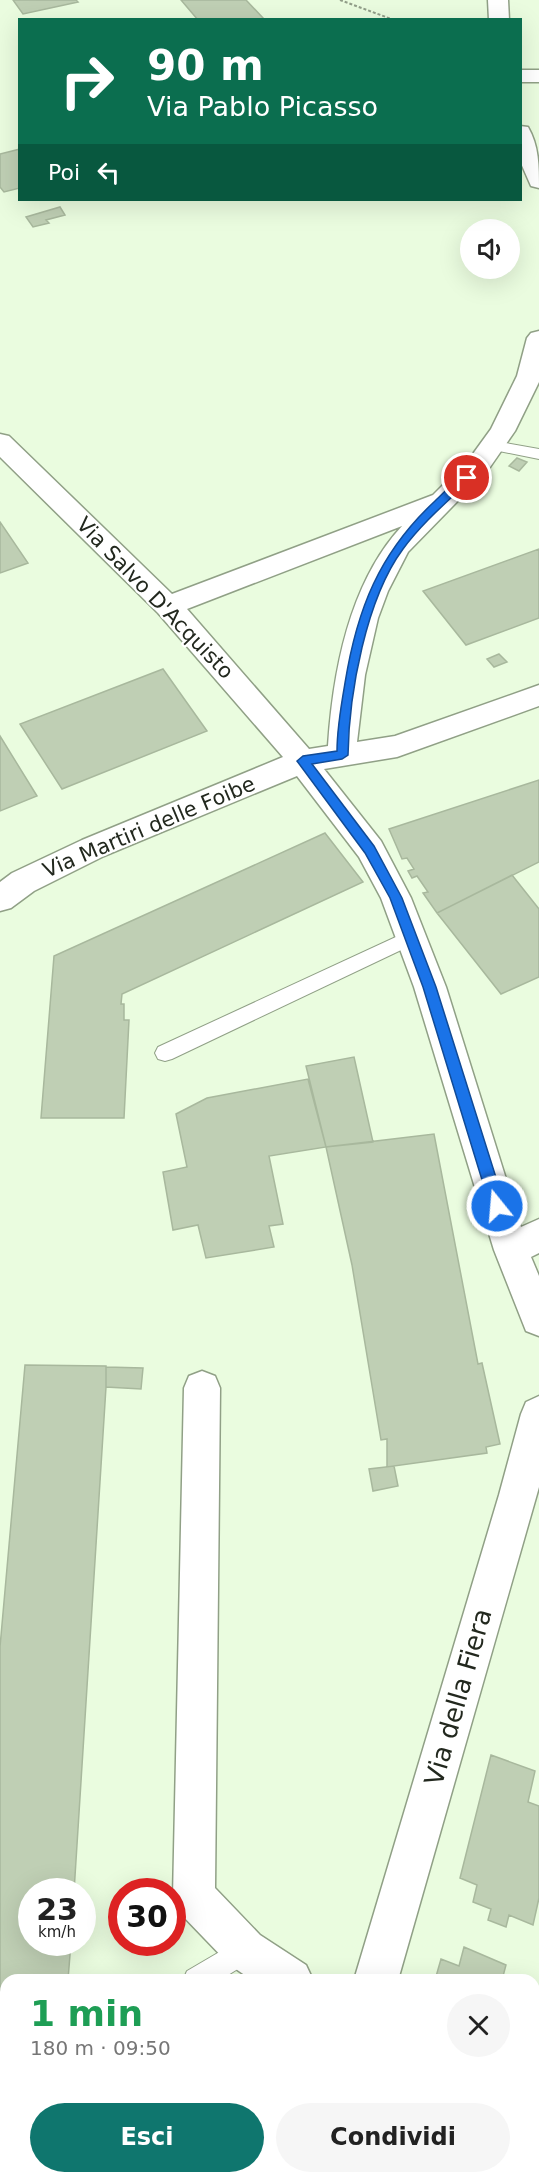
<!DOCTYPE html>
<html lang="it">
<head>
<meta charset="utf-8">
<style>
	:root { --surface:#fff; --page:#f6f6f6; --text:#222; --muted:#767676; --accent:#0f766e }
	body { margin:0; font-family:"DejaVu Sans",sans-serif; background:var(--page); color:var(--text); height:100vh; display:flex; flex-direction:column; font-size:22px; white-space:nowrap }
	* { box-sizing:border-box; margin:0 }
	p { font-size:20px; color:var(--muted) }
	.icon { flex:none; width:33px; height:33px; fill:none; stroke:currentColor; stroke-width:2; stroke-linecap:round; stroke-linejoin:round }
	.map { position:relative; flex:1; overflow:hidden }
	.details { position:absolute; left:0px; top:1974px; width:540px; height:210px; display:flex; flex-direction:column; background:var(--surface); border-radius:18px 18px 0 0; box-shadow:0 6px 24px #0002 }
	.details>* { flex:none }
	.guide { position:absolute; left:18px; top:18px; width:504px; height:183px; border-radius:0px; box-shadow:0 6px 24px #0002; background:#0b6e4f; color:#fff; overflow:hidden }
	.controls { position:absolute; left:460px; top:219px; display:grid; gap:12px }
	.controls a { display:grid; place-items:center; width:60px; height:60px; border-radius:50%; background:var(--surface); box-shadow:0 6px 24px #0002; font-size:30px }
	.speed { position:absolute; left:18px; top:1878px; display:flex; gap:12px; font-size:30px; font-weight:700; text-align:center }
	.speed>* { display:grid; place-content:center; width:78px; height:78px; border-radius:50%; background:var(--surface); box-shadow:0 6px 24px #0002; line-height:1 }
	.speed small { font-size:15px; font-weight:400 }
	.speed .limit { border:9px solid #d22; background:#fff; color:#111 }
	.pin { position:absolute; display:grid; place-items:center; width:51px; height:51px; color:#fff; margin:-26px; border:3px solid #fff; border-radius:50%; box-shadow:0 2px 6px #0007 }
	.me { position:absolute; width:66px; margin:-33px; rotate:343deg; stroke-linejoin:round; filter:drop-shadow(0 0 4px #0008) }
	.turn { display:flex; align-items:center; gap:21px; height:126px; padding:0 30px; font-size:27px }
	.turn .icon { width:78px; height:78px; stroke-width:2.5 }
	.turn b { display:block; font-size:42px; line-height:51px }
	.then { display:flex; align-items:center; height:57px; padding:0 30px; background:#0003; gap:12px; font-size:22px }
	.round { display:grid; place-items:center; flex:none; width:63px; height:63px; border-radius:32px; background:var(--page) }
	.overview { display:flex; align-items:center; justify-content:space-between; height:102px; padding:0 30px }
	h1 { font-size:36px; font-weight:800; line-height:45px; color:#1e9e55 }
	.primary-button { display:flex; gap:12px; margin-top:auto; padding:12px 30px }
	.primary-button a { flex:1; height:69px; border-radius:36px; background:var(--accent); color:#fff; font-size:24px; font-weight:800; line-height:69px; text-align:center }
	.primary-button a+a { background:var(--page); color:var(--text) }
	.map>svg:first-child { display:block }
</style>
</head>
<body>
<div class="map">
<svg width="539" height="2184" viewBox="0 0 539 2184">
	<rect width="100%" height="100%" fill="#eafcdf"/>
	<!-- green -->
	<path fill="#add491" d="M534 2094 539 2096V2184H350L353 2178H534Z"/>
	<!-- building -->
	<path fill="#bfcfb4" stroke="#a8b89d" stroke-width="1.5" d="M13 0H76L78 2 23 14Z
		M181 0H246L264 19 198 20Z
		M20 149V188L4 192 0 187V154Z
		M60 207 65 215 46 220 49 223 33 227 26 217Z
		M517 458 527 462 519 471 509 466Z
		M0 522 28 563 0 573Z
		M539 549V618L466 645 423 591Z
		M499 654 507 662 494 667 487 659Z
		M163 669 207 731 62 789 20 724Z
		M0 736 37 796 0 811Z
		M539 780V862L437 913 423 893 428 892 417 876 412 878 408 871 414 869 407 858 402 859 389 829Z
		M325 833 363 882 122 994 121 1004H124V1020H129L124 1118H41L54 956Z
		M512 875 539 909V977L501 994 437 913Z
		M354 1057 373 1142 326 1147 306 1066Z
		M308 1079 326 1147 269 1156 283 1224 269 1226 274 1247 206 1258 198 1225 173 1230 163 1172 187 1167 176 1114 207 1098Z
		M434 1134 478 1364 482 1363 500 1444 486 1447 487 1453 387 1467V1439L381 1440 352 1265 326 1147Z
		M25 1365 106 1366V1387L74 1892H32V1942H71L68 1980H6V1991H0V1647Z
		M106 1367 143 1368 141 1389 106 1387Z
		M394 1466 398 1486 373 1491 369 1469Z
		M491 1755 535 1771 528 1802 539 1806V1898L533 1925 509 1915 506 1927 488 1920 491 1909 473 1902 477 1885 460 1878Z
		M464 1947 506 1965 502 1980H435L441 1959 459 1966Z
		M427 2178H507L502 2184H422Z"/>
	<g fill="none" stroke-linecap="round" stroke-linejoin="round">
		<defs>
			<path id="lane" d="M494 441 539 449V459L489 449 487 446 489 443Z
				M411 930 418 932 420 937 418 942 172 1059 165 1061 158 1059 155 1053 158 1047Z
				M245 1937 254 1941 258 1950 254 1959 220 1980H183L187 1971Z
				M0 2040H6V2066H0Z"/>
			<path id="street" d="M488 0H508L509 20H489Z
				M520 70H539V82H520Z
				M520 126 528 127C539 146 539 166 539 188L531 186 520 161Z
				M539 331V382L515 431 488 470 408 552 388 591 378 618 365 675 357 742 395 736 539 685V706L397 757 324 769 381 841 411 898 446 987 521 1227 539 1219V1253L531 1257 539 1276V1336L526 1331 494 1250 414 987 381 898 359 857 297 776 104 856 34 891 11 908 0 911V882L12 873 82 840 283 757 158 613 0 457V434L9 436 172 594 433 495 470 458 491 429 517 376 527 338 531 333ZM402 526C349 583 333 671 328 746L309 749 187 609Z
				M202 1371 215 1376 220 1388 215 1888 260 1935 306 1965 313 1980H252L230 1965 179 1912 173 1897 184 1388 189 1376Z
				M539 1396V1487L398 1980H354L499 1495 521 1414 526 1402Z
				M278 2178H325L323 2184H276Z"/>
		</defs>
		<!-- lane casing -->
		<use href="#lane" stroke="#90a086" stroke-width="2"/>
		<!-- street casing -->
		<use href="#street" stroke="#90a086" stroke-width="3"/>
		<!-- path-far1 -->
		<path stroke="#919e89" stroke-width="2" stroke-dasharray="3 2" stroke-linecap="butt" d="M340 0 394 20"/>
		<!-- path -->
		<path stroke="#919e89" stroke-width="4.5" stroke-dasharray="5 4" stroke-linecap="butt" d="M534 2141 539 2145
			M368 2184 371 2178"/>
		<!-- lane -->
		<use href="#lane" fill="#fff" fill-rule="evenodd"/>
		<!-- street -->
		<use href="#street" fill="#fff" fill-rule="evenodd"/>
	</g>
	<!-- route -->
	<path fill="#1a73e8" stroke="#114b97" stroke-width="1.5" d="M467 474 472 478 470 480C447 502 422 523 403 549 366 599 349 693 348 755L342 759 312 764 374 846 402 898 436 987 505 1206 502 1210 497 1212 492 1210 490 1206 423 987 390 898 365 853 297 761 303 756 337 751C337 728 341 706 345 683 357 609 379 553 435 501 444 493 455 479 467 474Z"/>
	<g text-anchor="middle" stroke-width="4.5" stroke-linejoin="round" paint-order="stroke">
		<!-- street labels -->
		<g font-size="21" fill="#22281e" stroke="#fff">
			<text transform="translate(155 598) rotate(46)" y="7">Via Salvo D'Acquisto</text>
			<text transform="translate(149 827) rotate(-23)" y="7">Via Martiri delle Foibe</text>
		</g>
		<!-- near-street labels -->
		<g font-size="26" fill="#22281e" stroke="#fff">
			<text transform="translate(458 1697) rotate(-74)" y="9">Via della Fiera</text>
		</g>
	</g>
</svg>
<div class="controls">
<a><svg class="icon" aria-label="sound" viewBox="0 0 24 24"><path d="M4 9h4l5-4v14l-5-4H4zM17 9q2 3 0 6"/></svg></a>
</div>
<div class="speed"><div>23<small>km/h</small></div><div class="limit">30</div></div>
<div class="pin" style="left:467px;top:478px;background:#d93025"><svg class="icon" aria-label="arrive" viewBox="0 0 24 24"><path d="M6 21V4h12l-3 4 3 4H6"/></svg></div>
<svg class="me" style="left:497px;top:1206px" viewBox="-20 -20 40 40"><circle r="17" fill="#1a73e8" stroke="#fff" stroke-width="3"/><path d="M0-11L8 9 0 5-8 9z" fill="#fff"/></svg>
<div class="guide">
<div class="turn"><svg class="icon" aria-label="right" viewBox="0 0 24 24"><path d="M7 20v-9h11M14 6l5 5-5 5"/></svg><div><b>90 m</b>Via Pablo Picasso</div></div>
<div class="then">Poi<svg class="icon" aria-label="left" viewBox="0 0 24 24"><path d="M17 20v-9H6M10 6l-5 5 5 5"/></svg></div>
</div>
<section class="details">
<div class="overview"><div><h1>1 min</h1><p>180 m · 09:50</p></div><a class="round"><svg class="icon" aria-label="close" viewBox="0 0 24 24"><path d="M6 6l12 12M18 6L6 18"/></svg></a></div>
<div class="primary-button"><a>Esci</a><a>Condividi</a></div>
</section>
</div>
</body>
</html>
